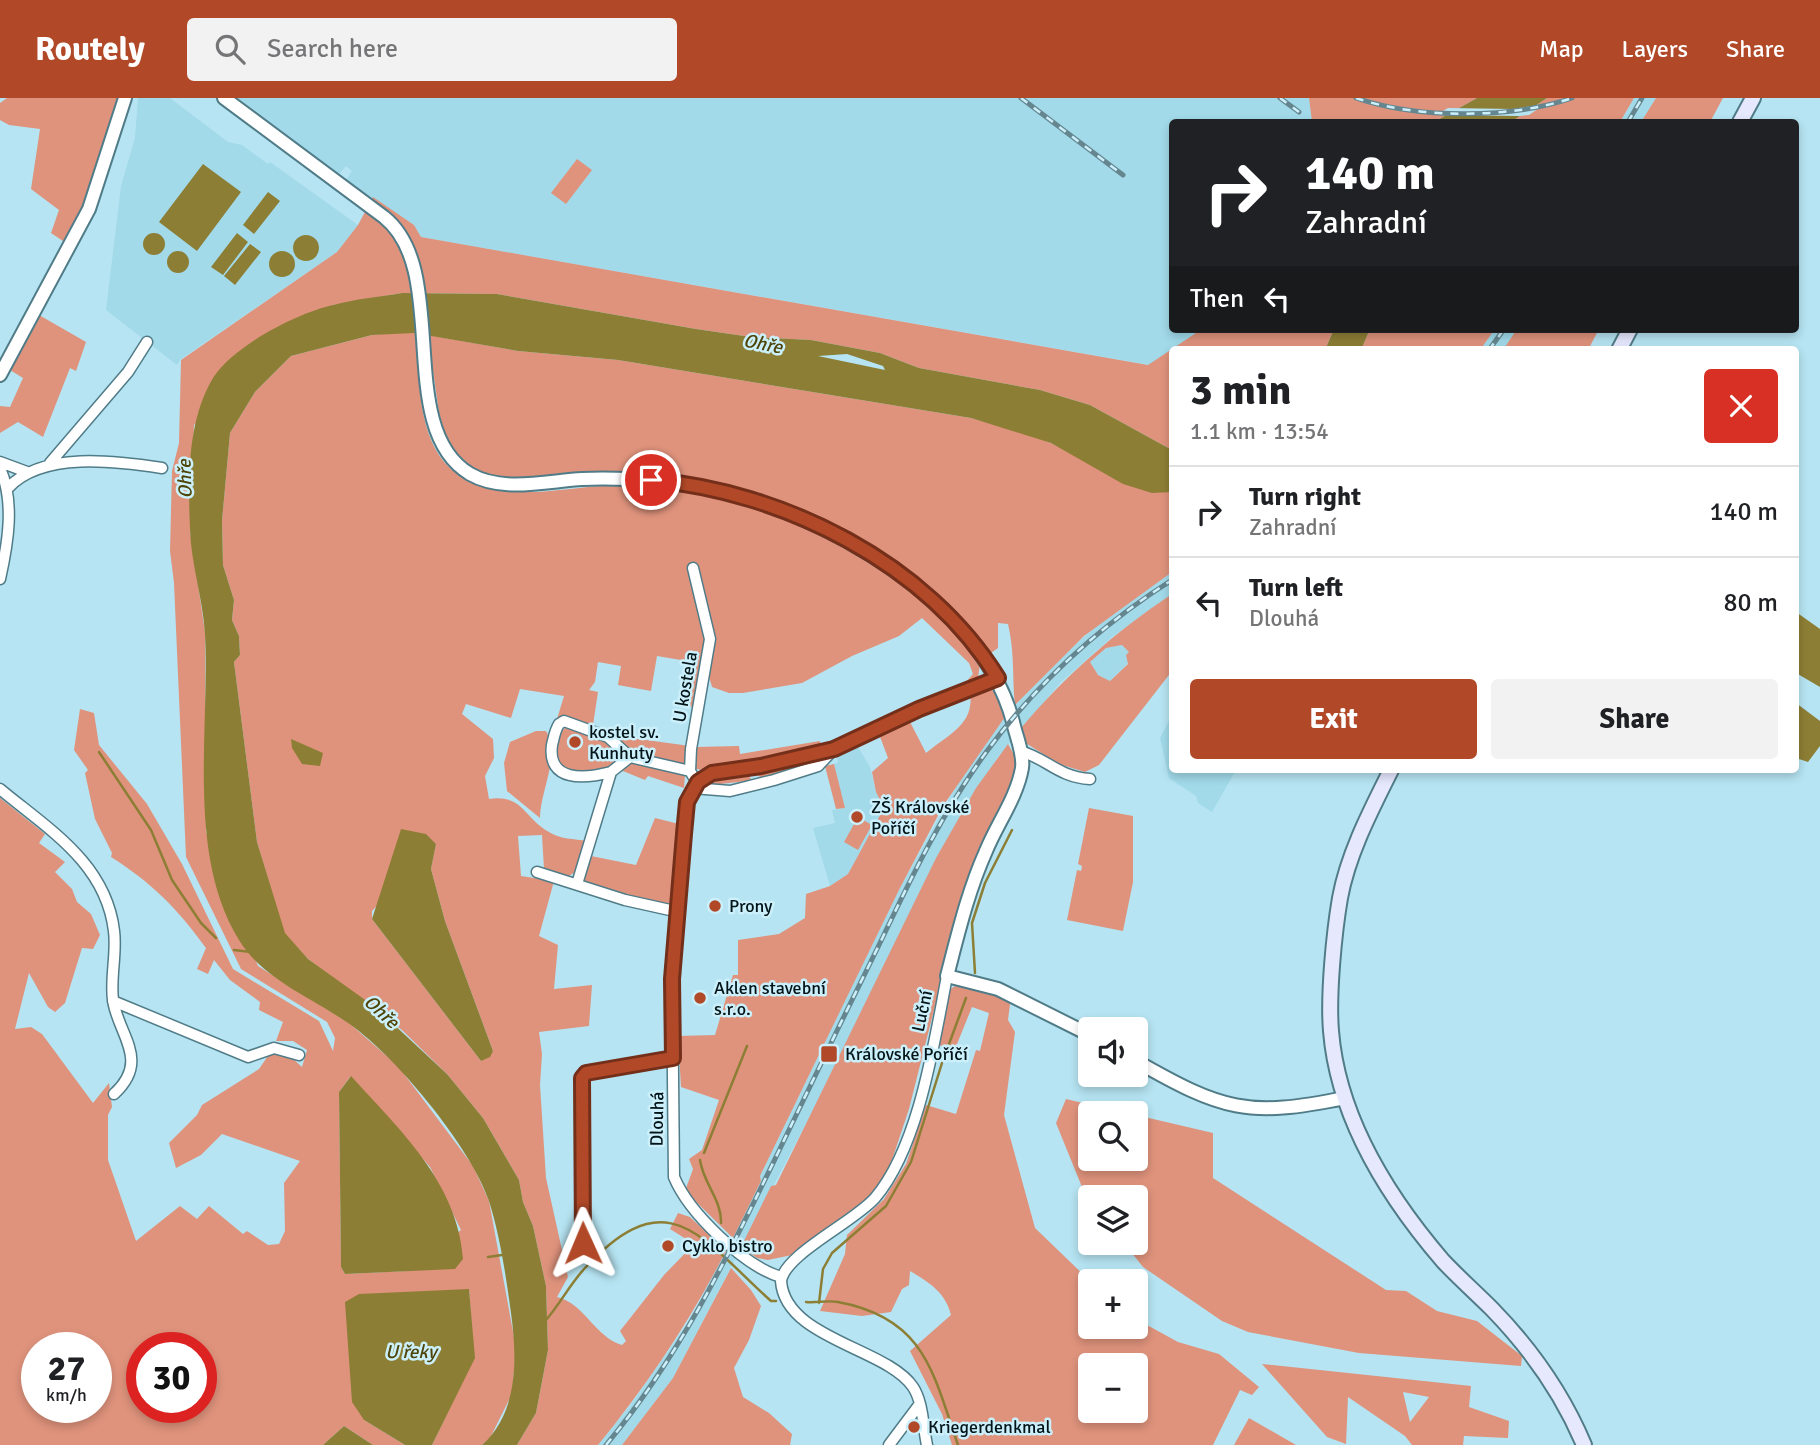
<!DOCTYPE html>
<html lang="en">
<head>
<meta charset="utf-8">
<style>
	:root { --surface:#fff; --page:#f2f2f2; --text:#202124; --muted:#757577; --line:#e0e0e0; --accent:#b14928 }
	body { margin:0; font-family:Signika,sans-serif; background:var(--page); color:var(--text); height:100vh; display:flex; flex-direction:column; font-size:26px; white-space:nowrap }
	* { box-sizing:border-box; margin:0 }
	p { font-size:23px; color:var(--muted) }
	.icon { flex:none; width:38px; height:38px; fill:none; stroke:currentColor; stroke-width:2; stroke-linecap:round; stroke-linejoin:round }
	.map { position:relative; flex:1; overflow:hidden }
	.details { position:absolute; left:1169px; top:248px; width:630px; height:427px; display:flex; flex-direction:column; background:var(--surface); border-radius:7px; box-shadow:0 4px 10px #0003 }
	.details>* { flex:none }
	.hud { position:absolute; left:1169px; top:21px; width:630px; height:214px; border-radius:7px; box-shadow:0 4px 10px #0003; background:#202124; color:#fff; overflow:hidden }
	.fabs { position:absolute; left:1078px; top:919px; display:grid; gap:14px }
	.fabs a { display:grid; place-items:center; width:70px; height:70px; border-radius:7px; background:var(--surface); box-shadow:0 4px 10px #0003; font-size:35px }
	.speed { position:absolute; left:21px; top:1234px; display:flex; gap:14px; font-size:35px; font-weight:700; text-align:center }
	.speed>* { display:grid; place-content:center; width:91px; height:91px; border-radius:50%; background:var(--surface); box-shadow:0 4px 10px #0003; line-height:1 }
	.speed small { font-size:18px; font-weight:400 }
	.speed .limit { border:10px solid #d22; background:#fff; color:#111 }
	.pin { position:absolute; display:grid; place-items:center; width:60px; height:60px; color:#fff; margin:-30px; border:4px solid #fff; border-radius:50%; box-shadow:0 2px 7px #0007 }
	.me { position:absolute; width:77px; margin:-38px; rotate:359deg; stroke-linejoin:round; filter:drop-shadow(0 0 5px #0008) }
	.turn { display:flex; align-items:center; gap:24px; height:147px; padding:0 21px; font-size:32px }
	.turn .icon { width:91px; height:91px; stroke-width:2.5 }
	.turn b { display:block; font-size:49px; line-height:60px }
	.then { display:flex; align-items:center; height:66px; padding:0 21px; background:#0003; gap:14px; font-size:26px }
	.round { display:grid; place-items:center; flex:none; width:74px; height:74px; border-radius:7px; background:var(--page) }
	.summary { display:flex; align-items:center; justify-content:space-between; height:119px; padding:0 21px }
	h1 { font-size:42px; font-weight:700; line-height:52px }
	.action { display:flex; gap:14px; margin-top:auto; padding:14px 21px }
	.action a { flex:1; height:80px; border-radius:7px; background:var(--accent); color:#fff; font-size:28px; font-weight:700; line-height:80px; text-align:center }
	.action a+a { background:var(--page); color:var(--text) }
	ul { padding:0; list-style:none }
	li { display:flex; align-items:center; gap:21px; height:91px; padding:0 21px; border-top:2px solid var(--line) }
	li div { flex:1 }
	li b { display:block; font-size:26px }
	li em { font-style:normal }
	header { display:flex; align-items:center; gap:42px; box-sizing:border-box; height:98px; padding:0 35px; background:var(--accent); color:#fff }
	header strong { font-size:33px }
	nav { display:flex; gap:38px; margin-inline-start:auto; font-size:24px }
	.search { width:490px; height:63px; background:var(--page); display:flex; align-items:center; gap:18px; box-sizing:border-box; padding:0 24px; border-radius:7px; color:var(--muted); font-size:26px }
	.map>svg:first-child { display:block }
</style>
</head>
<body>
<header>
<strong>Routely</strong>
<div class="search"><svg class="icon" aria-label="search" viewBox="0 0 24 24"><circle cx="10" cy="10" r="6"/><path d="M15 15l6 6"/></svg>Search here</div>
<nav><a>Map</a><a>Layers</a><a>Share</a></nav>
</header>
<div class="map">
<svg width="1820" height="1347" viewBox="0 0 1820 1347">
	<rect width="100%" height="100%" fill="#b6e4f2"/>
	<!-- built -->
	<path fill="#a2daea" d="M138 0H170L228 44 242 47 268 66 270 64 358 127 337 154 181 261 177 267 106 212 121 88 135 40Z
		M233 0H1309L1312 24H1172V231H1203L1150 267 421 139 414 127 349 85 347 81 352 73 346 68 340 75H335Z
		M1634 0H1656L1641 24H1620Z
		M1495 231H1517L1503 252H1480Z
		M1172 474V496L1112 539 1061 584 997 660 673 1280 622 1347H598L630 1308 691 1220 761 1083 760 1078 899 792 961 680 1005 619 1048 571 1101 524Z
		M1122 547 1129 554 1128 565 1110 583 1098 577 1090 564 1106 550Z
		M1172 617V672H1236L1212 714 1198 705 1196 698 1169 680 1160 640Z
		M858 649 870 669 876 694 885 710 848 776 830 788 813 730 835 725 832 712 845 710 833 667 838 664 836 657Z"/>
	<!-- green -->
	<path fill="#df937c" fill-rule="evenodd" d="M7 0H121L85 109 66 145 51 135 59 112 31 91 40 31 9 27 0 22V5Z
		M1309 0H1477L1434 24H1312Z
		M1547 0H1634L1620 24H1511Z
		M1656 0H1723L1710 24H1641Z
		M577 61 592 72 566 106 551 95Z
		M373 99 414 127 421 139 1148 267 1202 231H1334L1325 252H1172V352L1090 307 1040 292 919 270 880 255 811 242 751 239 696 231 497 196 402 195 333 207 194 327 190 432 205 534 206 734 258 868 349 925 398 968 473 1068 489 1103 516 1250 512 1296 490 1340 482 1347H432L474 1260 469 1191 364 1322 405 1347H373L344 1328 323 1347H0V700L45 736 39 745 65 764 55 774 72 791 77 804 91 816 100 837 93 851 82 850 65 905 55 914 48 909 29 875 15 931 31 929 42 936 93 1005 109 985 112 1009 108 1017V1062L136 1143 180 1108 197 1121 209 1108 243 1136 247 1133 268 1147 279 1146 285 1133 284 1085 300 1063 222 1036 201 1057 176 1070 169 1045 197 1017 202 1007 259 971 270 955 292 960 302 969 307 952 293 943H276L283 924 259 912 260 904 230 882 214 862 208 876 197 871 206 850C177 810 152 785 111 759L112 755 95 721 85 675 88 672 74 652 80 611 94 615 99 647 147 706 182 766 233 871 319 923 333 953 335 940 327 924 241 871 186 759 174 485 170 453 172 373 179 345 181 262 337 154 358 127ZM350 979 430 1069 461 1132 407 1173 345 1176 341 1169 339 994ZM37 1250H96V1309H37ZM142 1250H201V1309H142Z
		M39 217 86 244 76 273 70 270 43 339 18 324 0 335V308L10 309 23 280 10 272Z
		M1370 231H1495L1480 252H1361Z
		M1517 231H1599L1588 252H1503Z
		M397 234 415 235C420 277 416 340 451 371 500 414 577 383 636 387 766 394 901 461 980 566L978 580 965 585 973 576 969 565 922 520 899 538 852 558 802 585 743 595H729L712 589 708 575 700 568 694 609 688 608 687 563 657 558 651 593 618 587 621 568 598 564 595 584 589 592 598 594 593 627 617 638 690 648 686 668 631 657 568 623 557 621 564 598 520 591 511 620 466 606 462 616 493 641 494 660 485 678 489 701C523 696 524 720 549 734 559 741 575 741 587 743L578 772 566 780 544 771 542 737 518 738 521 778 554 783 539 838 558 847 554 891 592 887 589 928 539 934 542 956 540 987 546 1080 568 1179 557 1199C585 1206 595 1239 622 1247L626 1243 620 1233 664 1177 694 1146 670 1131 678 1115 690 1119 726 1153C690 1223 648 1286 598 1347H517L536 1315 548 1252 546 1188 533 1128 523 1104 519 1082 483 1020 447 976 402 932 308 861 284 835 257 744 234 564 240 557 239 538 232 522 234 502 223 467 222 423 230 335 255 294 291 258 372 237ZM436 745 431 771 445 823 493 953 481 963 372 821V813Z
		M428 237 518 253 618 262 971 320C998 328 1028 334 1053 346 1090 364 1131 395 1172 394V474L1084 538 1015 607C1012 577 1015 557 1008 526L998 525V550L988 557 951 517 871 452 706 387 516 382 479 375 454 353 446 339 439 315Z
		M1172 496V573L1099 667 1085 674 1059 666 1024 644 1021 630C1066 577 1115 534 1172 496ZM1122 547 1129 554 1126 557 1128 566 1110 583 1098 577 1090 564 1106 550Z
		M989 590 995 594 1005 619 943 708 899 792 760 1078 761 1083 733 1140 685 1093 693 1071 689 1061 702 1052 719 1002 681 989 678 938 715 937 733 877H738V842L779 836 805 820 806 796 830 788 848 776 884 710 876 694 872 674 888 660 879 636 909 622 926 655C948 636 975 627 970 594Z
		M567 629 597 637 624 659C605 675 588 674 564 674L554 659 557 636Z
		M536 633H546C561 658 540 693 540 720L507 693 504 665 510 644Z
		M820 643 821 650C793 657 718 679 693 670L695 649 739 648 740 656Z
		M1008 646 1017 662 1013 681 962 801 909 1011 890 1068 876 1091 859 1109 792 1157 768 1162 757 1160 741 1149 771 1088 776 1087 936 760 976 690Z
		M824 656 814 666 762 680 757 677Z
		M630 665 685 677 684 690 648 678 645 682 618 671Z
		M834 666 845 710 836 711 825 668Z
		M747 675 751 681 747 683 703 688 716 679Z
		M1089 710 1133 718V784L1123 833 1067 822 1077 772 1081 773 1082 768 1078 766Z
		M858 719 872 727 858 752 844 744Z
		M655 720 679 726 673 809 625 799 583 784 591 758 636 767Z
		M955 888 1011 899 1008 922 1015 934 1004 1017 1035 1130 1090 1183V1228H1136V1221L1178 1244 1219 1256 1259 1289 1252 1297 1240 1292 1213 1347H952L942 1316 910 1253 951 1217C946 1195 929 1184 910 1173L909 1187 902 1191 891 1214 862 1218 820 1213 845 1156 847 1137 884 1101 906 1066 926 1007 956 1016 976 952 980 953 989 915 972 909 955 951 938 947 949 892ZM1090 1267H1136V1312H1090Z
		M1066 1001 1125 1015H1090V1060H1136V1017L1213 1035V1080L1386 1192 1406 1193 1437 1213 1477 1223 1522 1258 1521 1268 1359 1255 1248 1234 1222 1223 1143 1169 1124 1145 1136 1144V1099H1090L1082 1089 1056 1025Z
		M731 1170 751 1192 761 1208 749 1242 734 1270 743 1299 769 1315 792 1336 790 1347H622L673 1280Z
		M1262 1266 1471 1288 1469 1309 1509 1323 1508 1340 1464 1338 1463 1347H1412L1405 1338 1348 1299 1346 1346 1327 1339ZM1403 1294 1429 1299 1410 1324Z
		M1249 1320 1296 1347H1234Z"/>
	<!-- water -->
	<path fill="#8d7e35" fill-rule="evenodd" d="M1477 0H1547L1511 24H1434Z
		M203 66 241 94 197 153 159 124Z
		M268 94 280 103 254 136 243 127Z
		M237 135 248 144 223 177 211 169Z
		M143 146a11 11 0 1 1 22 0a11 11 0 1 1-22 0Z
		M293 150a13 13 0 1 1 26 0a13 13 0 1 1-26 0Z
		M250 146 261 154 235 187 224 178Z
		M167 164a11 11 0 1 1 22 0a11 11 0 1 1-22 0Z
		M269 166a13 13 0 1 1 26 0a13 13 0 1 1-26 0Z
		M402 195 497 196 696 231 751 239 811 242 880 255 919 270 1040 292 1090 307 1172 352V394L1152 395 1123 386 1051 345 971 320 618 262 518 253 414 235 372 237 291 258 255 294 230 335 222 423 223 467 234 502 232 522 239 538 240 557 234 564 257 744 285 835 308 861 375 909 447 976 483 1020 519 1082 523 1104 533 1128 546 1188 548 1252 536 1315 517 1347H482C519 1314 517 1259 511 1215 506 1178 500 1138 489 1103 471 1049 393 954 345 923 308 898 262 880 239 842 186 756 210 633 205 536 203 501 191 466 190 431 188 382 187 323 213 280 233 248 297 215 333 207 355 201 379 199 402 195ZM847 256 883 268 885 272 818 258Z
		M1334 231H1370L1361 252H1325Z
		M1796 514 1820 531V589L1796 575Z
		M1796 605 1820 623V648L1808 664 1796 660Z
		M291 641 323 655 320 668 302 666 292 650Z
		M401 731 426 736 436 746 431 771 445 823 493 953 490 959 481 963 372 821Z
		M351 978C399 1031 458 1085 463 1161L455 1171 345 1176 341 1169 339 994Z
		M469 1191 475 1260 432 1347H405L364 1322 352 1304 345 1204 359 1196Z
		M344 1328 373 1347H323Z"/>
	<!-- pier -->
	<path fill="#b6e4f2" d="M1545 6 1529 17 1520 18 1436 17 1448 10 1513 11Z"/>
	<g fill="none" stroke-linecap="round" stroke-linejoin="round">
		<!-- stream -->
		<path stroke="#8d7e35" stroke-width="2.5" d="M99 654 151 732 172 782 201 825 216 840
			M234 852 251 854
			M975 875 972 825 985 785 1012 732
			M949 946 966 900
			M704 1055 747 948
			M700 1062C703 1085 722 1102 721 1125
			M488 1159 502 1157
			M806 1204C817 1205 827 1202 838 1204 925 1220 933 1275 958 1347
			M819 1205 823 1171 832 1155 886 1108 911 1064 942 965
			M546 1222C560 1206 570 1186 585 1170 668 1080 701 1140 771 1203H776"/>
		<defs>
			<path id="minor" d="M0 364 27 374
				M50 365 128 274 147 244
				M0 370C15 404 8 445 0 481
				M8 390C42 353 116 363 162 370
				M693 470 710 541 691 651 690 673 693 678
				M1020 653C1048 661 1058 679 1090 681
				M611 674C584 681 547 684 552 647 554 639 555 632 559 626L564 623 608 639 630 659 690 673
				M693 690 730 693 774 682 818 668 834 651
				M0 691C48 731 106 765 114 833 117 855 110 880 113 902 118 937 151 962 114 996
				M537 774 625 802 679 814
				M577 786 611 674 630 659
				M113 903 248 959 274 950 299 957
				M583 1145 582 980 586 975 673 960
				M781 1179C744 1168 689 1115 674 1079L672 881 687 704C702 670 719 673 752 669 837 659 917 609 998 580
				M889 1347 919 1307
				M927 1347C923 1329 923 1304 913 1289 887 1250 785 1241 781 1183 785 1156 854 1124 875 1100 919 1048 934 945 947 878"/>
			<path id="tertiary" d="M224 0 384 119C452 173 393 330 470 376 503 395 547 383 582 381 608 380 634 381 660 383 788 393 978 491 1013 624 1016 638 1024 656 1022 670 1017 699 997 726 986 753 968 793 958 836 947 878L998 891 1090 937
				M0 277 89 111 125 0
				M1136 963C1222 1012 1247 1020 1345 1000"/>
			<path id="secondary" d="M1740 24 1753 0
				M1619 252 1630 231
				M1391 672C1371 712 1348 756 1340 800 1334 835 1328 897 1331 933 1338 1019 1388 1099 1443 1163 1459 1180 1476 1195 1492 1211 1530 1250 1563 1297 1584 1347"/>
		</defs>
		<!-- minor casing -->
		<use href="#minor" stroke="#507c88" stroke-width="13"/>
		<!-- tertiary casing -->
		<use href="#tertiary" stroke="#507c88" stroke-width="16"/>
		<!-- secondary casing -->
		<use href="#secondary" stroke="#507c88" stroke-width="18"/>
		<!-- minor -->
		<use href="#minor" stroke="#fff" stroke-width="10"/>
		<!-- tertiary -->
		<use href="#tertiary" stroke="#fff" stroke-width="12"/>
		<!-- secondary -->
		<use href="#secondary" stroke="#e6e8fe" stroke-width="14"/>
		<defs>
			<path id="rail" d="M1021 0 1123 77
				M1280 0 1299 14
				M1356 0C1417 21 1511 21 1572 0
				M1628 24 1642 0
				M1489 252 1504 231
				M606 1347C678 1261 726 1162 775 1061 809 990 844 918 879 847 911 780 943 713 987 653 1038 584 1101 527 1172 482"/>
		</defs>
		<!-- rail casing -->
		<use href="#rail" stroke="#65868f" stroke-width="5"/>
		<!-- rail -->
		<use href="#rail" stroke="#cbf0fb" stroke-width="2.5" stroke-dasharray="8" stroke-linecap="butt"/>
	</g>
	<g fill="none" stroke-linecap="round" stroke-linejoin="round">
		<defs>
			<path id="route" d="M583 1145 582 980 586 975 673 960 672 881 684 736 687 704 698 684 712 675 761 668 834 651 919 611 998 580C927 465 783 393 651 382"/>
		</defs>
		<!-- route casing -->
		<use href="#route" stroke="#732f1a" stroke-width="18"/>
		<!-- route -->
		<use href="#route" stroke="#b14928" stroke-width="12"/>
	</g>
	<!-- markers -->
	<g fill="#b14928" stroke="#cbf0fb" stroke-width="2.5">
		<circle cx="575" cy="644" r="7"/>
		<circle cx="857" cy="719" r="7"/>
		<circle cx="715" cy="808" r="7"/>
		<circle cx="700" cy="900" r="7"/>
		<rect x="820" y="947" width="18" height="18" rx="3.5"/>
		<circle cx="668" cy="1148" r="7"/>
		<circle cx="914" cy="1329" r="7"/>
	</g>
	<g text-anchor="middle" stroke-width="5" stroke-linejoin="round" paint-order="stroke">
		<!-- street labels -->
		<g font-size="18" fill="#031418" stroke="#cbf0fb">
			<text transform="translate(685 589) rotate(-80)" y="6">U kostela</text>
			<text transform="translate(922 913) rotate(-78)" y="6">Luční</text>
			<text transform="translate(657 1021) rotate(-89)" y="6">Dlouhá</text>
		</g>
		<!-- poi labels -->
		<g font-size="18" fill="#031418" stroke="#cbf0fb" text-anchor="start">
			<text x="589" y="640">kostel sv.<tspan x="589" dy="21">Kunhuty</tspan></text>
			<text x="871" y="715">ZŠ Královské<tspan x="871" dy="21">Poříčí</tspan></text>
			<text x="729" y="814">Prony</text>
			<text x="714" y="896">Aklen stavební<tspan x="714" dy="21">s.r.o.</tspan></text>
			<text x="845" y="962">Královské Poříčí</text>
			<text x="682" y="1154">Cyklo bistro</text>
			<text x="928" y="1335">Kriegerdenkmal</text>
		</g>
		<!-- water labels -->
		<g font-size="19" font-style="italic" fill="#4f4408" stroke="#cbf0fb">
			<text transform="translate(763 245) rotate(11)" y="7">Ohře</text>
			<text transform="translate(184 381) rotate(-92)" y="7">Ohře</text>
			<text transform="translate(382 913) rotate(42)" y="7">Ohře</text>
			<text x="411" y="1260">U řeky</text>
		</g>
	</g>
</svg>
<div class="fabs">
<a><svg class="icon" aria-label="sound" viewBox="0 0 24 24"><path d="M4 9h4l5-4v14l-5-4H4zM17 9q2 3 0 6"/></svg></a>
<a><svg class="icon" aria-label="search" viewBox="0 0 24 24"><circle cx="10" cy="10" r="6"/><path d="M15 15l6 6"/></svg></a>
<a><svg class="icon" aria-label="layers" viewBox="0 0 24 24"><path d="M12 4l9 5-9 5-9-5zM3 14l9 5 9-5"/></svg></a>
<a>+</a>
<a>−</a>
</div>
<div class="speed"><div>27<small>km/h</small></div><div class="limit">30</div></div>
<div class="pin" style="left:651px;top:382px;background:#d93025"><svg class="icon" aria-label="arrive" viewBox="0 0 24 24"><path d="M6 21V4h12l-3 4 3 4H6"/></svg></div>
<svg class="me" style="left:583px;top:1145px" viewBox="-20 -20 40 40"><path d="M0-17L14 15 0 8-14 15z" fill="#b14928" stroke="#fff" stroke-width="4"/></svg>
<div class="hud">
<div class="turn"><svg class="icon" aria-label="right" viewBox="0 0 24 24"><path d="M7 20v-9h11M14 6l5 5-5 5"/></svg><div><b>140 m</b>Zahradní</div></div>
<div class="then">Then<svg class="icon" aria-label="left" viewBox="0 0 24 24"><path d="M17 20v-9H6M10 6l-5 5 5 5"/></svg></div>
</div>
<section class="details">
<div class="summary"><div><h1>3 min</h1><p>1.1 km · 13:54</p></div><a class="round" style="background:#d93025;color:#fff"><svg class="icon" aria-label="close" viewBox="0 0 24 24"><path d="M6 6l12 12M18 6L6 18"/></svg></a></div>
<ul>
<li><svg class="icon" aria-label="right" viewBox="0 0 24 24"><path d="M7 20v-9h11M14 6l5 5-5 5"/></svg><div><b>Turn right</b><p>Zahradní</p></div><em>140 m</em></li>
<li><svg class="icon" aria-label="left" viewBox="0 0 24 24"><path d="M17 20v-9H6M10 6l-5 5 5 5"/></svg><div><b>Turn left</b><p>Dlouhá</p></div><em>80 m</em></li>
</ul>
<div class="action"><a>Exit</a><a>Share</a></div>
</section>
</div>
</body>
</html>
